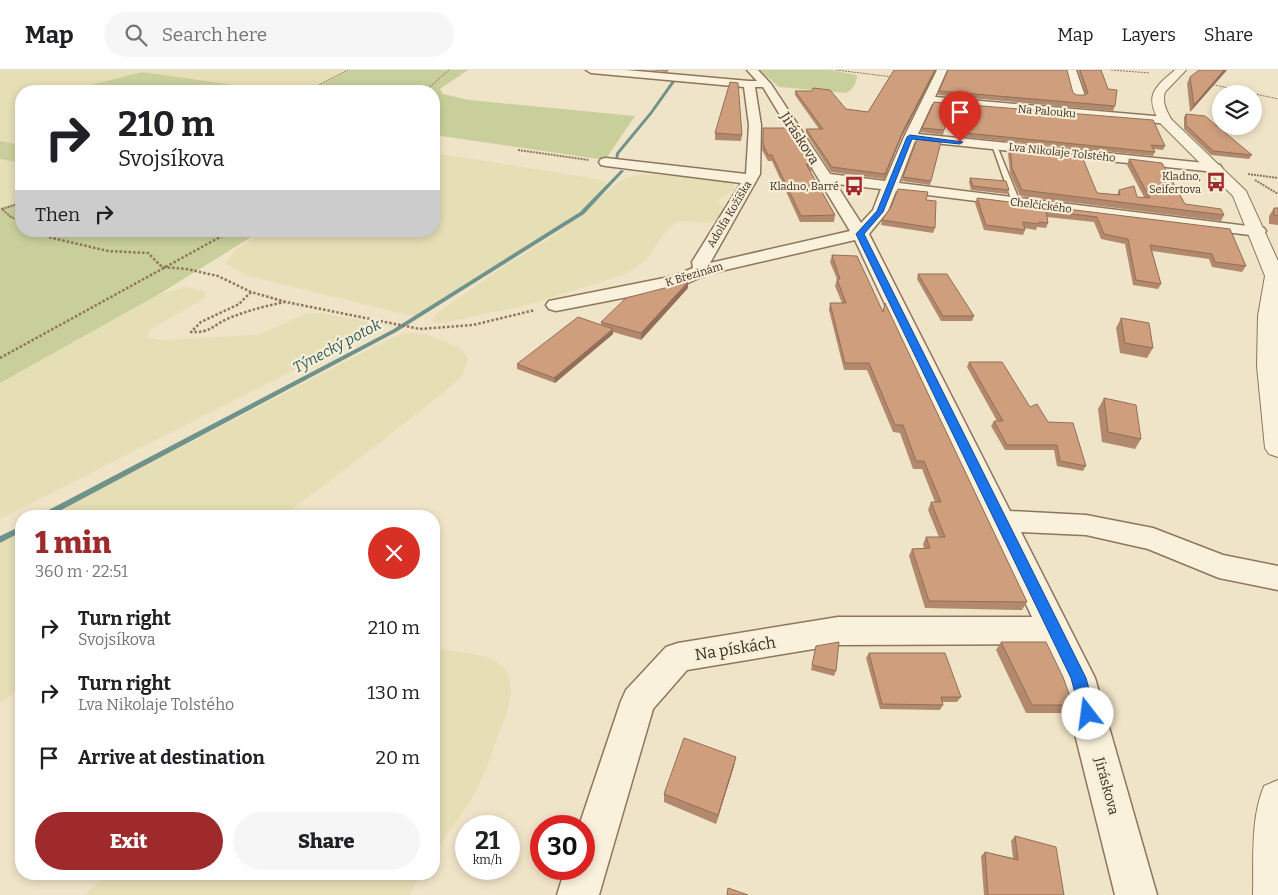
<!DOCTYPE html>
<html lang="en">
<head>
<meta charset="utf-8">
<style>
	:root { --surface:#fff; --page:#f6f6f6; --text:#202124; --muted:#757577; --line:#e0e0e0; --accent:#9e2a2b }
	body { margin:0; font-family:Bitter,serif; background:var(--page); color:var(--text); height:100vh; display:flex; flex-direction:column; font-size:19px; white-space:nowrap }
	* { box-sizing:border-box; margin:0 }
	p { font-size:16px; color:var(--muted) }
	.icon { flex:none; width:28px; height:28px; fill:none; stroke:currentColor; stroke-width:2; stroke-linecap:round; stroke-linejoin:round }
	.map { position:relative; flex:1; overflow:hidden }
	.details { position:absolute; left:15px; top:440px; width:425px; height:370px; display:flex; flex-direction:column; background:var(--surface); border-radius:20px; box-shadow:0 2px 8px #0003 }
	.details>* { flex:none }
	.guide { position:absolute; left:15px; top:15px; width:425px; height:152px; border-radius:20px; box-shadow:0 2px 8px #0003; background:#fff; color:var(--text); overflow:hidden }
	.fabs { position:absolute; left:1212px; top:15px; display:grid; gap:10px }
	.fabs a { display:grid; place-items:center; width:50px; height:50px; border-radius:50%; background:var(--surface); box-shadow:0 2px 8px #0003; font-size:25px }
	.speed { position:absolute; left:455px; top:745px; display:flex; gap:10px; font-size:25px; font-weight:700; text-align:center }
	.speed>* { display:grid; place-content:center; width:65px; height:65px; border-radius:50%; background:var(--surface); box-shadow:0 2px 8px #0003; line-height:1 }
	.speed small { font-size:12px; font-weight:400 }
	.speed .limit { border:8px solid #d22; background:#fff; color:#111 }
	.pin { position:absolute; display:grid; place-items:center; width:42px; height:42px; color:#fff; margin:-51px -21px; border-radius:50% 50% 50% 0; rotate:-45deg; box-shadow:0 0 5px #0007 }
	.pin .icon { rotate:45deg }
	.me { position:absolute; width:55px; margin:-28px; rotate:345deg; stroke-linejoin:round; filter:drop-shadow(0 0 4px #0008) }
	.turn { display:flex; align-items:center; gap:18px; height:105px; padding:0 20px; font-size:22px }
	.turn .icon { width:65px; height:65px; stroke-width:2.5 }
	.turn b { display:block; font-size:35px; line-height:42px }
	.then { display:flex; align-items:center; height:48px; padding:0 20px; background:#0003; gap:10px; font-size:19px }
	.round { display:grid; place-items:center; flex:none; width:52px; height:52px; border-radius:26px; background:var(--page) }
	.overview { display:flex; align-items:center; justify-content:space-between; height:85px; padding:0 20px }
	h1 { font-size:30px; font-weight:800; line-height:38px; color:var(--accent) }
	.button { display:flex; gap:10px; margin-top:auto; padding:10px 20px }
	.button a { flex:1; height:58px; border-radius:30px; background:var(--accent); color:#fff; font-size:20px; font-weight:800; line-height:58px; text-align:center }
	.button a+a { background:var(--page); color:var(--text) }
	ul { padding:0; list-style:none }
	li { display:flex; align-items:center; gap:15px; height:65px; padding:0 20px }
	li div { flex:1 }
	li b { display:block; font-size:19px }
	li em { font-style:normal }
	header { display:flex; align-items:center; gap:30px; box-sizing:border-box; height:70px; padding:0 25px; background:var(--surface); border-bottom:1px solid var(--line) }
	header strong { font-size:24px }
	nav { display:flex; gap:28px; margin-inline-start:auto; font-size:18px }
	.search { width:350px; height:45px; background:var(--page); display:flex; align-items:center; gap:12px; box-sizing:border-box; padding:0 18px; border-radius:28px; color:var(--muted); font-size:19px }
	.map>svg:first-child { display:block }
</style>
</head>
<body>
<header>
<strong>Map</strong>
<div class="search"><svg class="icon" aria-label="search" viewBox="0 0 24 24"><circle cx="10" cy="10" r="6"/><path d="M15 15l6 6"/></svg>Search here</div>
<nav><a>Map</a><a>Layers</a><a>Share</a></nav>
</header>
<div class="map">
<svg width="1278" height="825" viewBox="0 0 1278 825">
	<rect width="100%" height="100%" fill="#f0e4c8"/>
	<!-- farmland -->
	<path fill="#e6deb5" d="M0 0H348L309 21H278L142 2 67 21H21V75L0 71Z
		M434 83 597 109 608 114 599 125 581 140 513 188 425 241 412 246 246 205 227 194 228 190 234 181 265 161H434Z
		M0 89 21 93V132L0 138Z
		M644 104 695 106 723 110 734 115 735 119 717 131 725 139 720 149 709 153 682 151 675 153 663 165 648 188 628 203 528 235 443 253H436L431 251 437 243 500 199 555 165 620 111 629 107Z
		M184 217 203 221 205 224V228L151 259 147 267 160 270 257 265 306 244 319 243 361 250 370 254 364 262 314 290 0 449V313L152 227Z
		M403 263 426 264 460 278 467 286 468 290 462 305 449 318 373 378 283 446H49L383 272Z
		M21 461V618L0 633V472Z
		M434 578 484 586 497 592 506 600 510 611 511 625 506 645 484 704 471 730 434 784Z
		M108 804H421L409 825H85Z"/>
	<!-- green -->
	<path fill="#c9cf9b" d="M349 0H468L440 19 443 24 469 30 635 46 605 90 434 65V21H309Z
		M760 0H830L857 5C857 12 853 20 846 23L779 17Z
		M142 2 278 21H67Z
		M0 71 21 75V93L0 89Z
		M21 132V161H261L161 223 0 313V138Z"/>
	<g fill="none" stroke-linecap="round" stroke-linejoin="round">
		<!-- stream -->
		<path fill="#6f938a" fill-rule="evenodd" d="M674 8 677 9 652 44 619 84 617 94H615L616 83 650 42Z
			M621 100 624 101 584 144 396 262 50 446H40L41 444 392 260 580 142Z
			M21 456V462L0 473V466Z"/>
		<defs>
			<path id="service" d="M992 75 997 76 1020 132 1019 134 1012 132Z"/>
			<path id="minor" d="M586 0H626L749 11H757L747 0H758L771 14 830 104 885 111 904 67 937 0H947L935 27 1166 47 1170 48 1172 51 1170 54 932 34 918 64 1215 94 1220 95 1222 98 1220 101 1215 102 915 71 899 113 1264 158 1266 161 1264 164 1258 166 896 121 888 141 869 164 1010 441 1086 445 1153 458 1223 485 1278 496V520L1219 508 1148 479 1086 465 1021 462 1095 608 1157 825H1115L1061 608 1045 574 838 575 687 600 653 639 599 825H557L565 799H584V756H579L621 631 626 620 666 577 678 573 838 547H1032L855 170 708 204 679 217 556 241 549 239 546 235 549 231 674 206 693 198 692 192 741 113 606 96 601 95 599 92 601 89 606 88 746 104 749 55 744 17 591 3ZM755 17H763L850 161 710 193 760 104 761 55ZM836 114 881 119 873 140 861 153Z
				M1066 0H1076L1085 26 1083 28H1075L1073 26Z"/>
			<path id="tertiary" d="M1175 0H1186L1165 22C1162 32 1166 40 1171 49L1246 121 1278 191V387L1269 384 1265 378 1257 296 1258 246 1265 206 1233 126 1161 54C1144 27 1153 18 1175 0Z
				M1278 710V825H1253C1254 789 1250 750 1264 716Z"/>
		</defs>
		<!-- service casing -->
		<use href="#service" stroke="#8d765c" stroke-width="3"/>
		<!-- minor casing -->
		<use href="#minor" stroke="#8d765c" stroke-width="3"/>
		<!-- tertiary casing -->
		<use href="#tertiary" stroke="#8d765c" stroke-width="2"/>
		<!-- path-far2 -->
		<path stroke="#8d765c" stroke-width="1" stroke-dasharray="2 1" stroke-linecap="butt" d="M836 0 893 7
			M1111 0 1150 3
			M1210 14 1278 29
			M307 21 348 0
			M425 21 449 0"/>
		<!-- path-far1 -->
		<path stroke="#8d765c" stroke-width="2" stroke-dasharray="2 1" stroke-linecap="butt" d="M518 80 589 90
			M1248 104 1278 108
			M1255 110 1278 124
			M21 133 2 139 11 147 21 151"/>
		<!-- path -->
		<path stroke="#8d765c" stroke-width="2.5" stroke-dasharray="2.5 2" stroke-linecap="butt" d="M43 161 48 167 108 181 148 183 162 197 187 199 218 206 251 222 286 232 420 259 473 255 535 240
			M251 222 239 234 201 252 191 262C210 263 212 256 227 249 246 241 265 236 285 232
			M0 288 231 161"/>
		<!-- service -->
		<use href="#service" fill="#faf1dc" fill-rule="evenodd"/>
		<!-- minor -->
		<use href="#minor" fill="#faf1dc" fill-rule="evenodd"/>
		<!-- tertiary -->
		<use href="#tertiary" fill="#faf1dc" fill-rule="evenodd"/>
	</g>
	<!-- wall -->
	<path fill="#b2896c" d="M648 0H669L667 2Z
		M894 0H936L902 66 884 109 831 102 806 63V59H819L795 25V21L846 39 868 42Z
		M1078 0H1101L1108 19 1115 36 1113 41 938 25 939 21 1073 23 1077 25H1086Z
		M1227 0 1190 42 1187 13 1190 7Z
		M934 32 1165 76 1163 80 1154 79 1155 82 1153 86 954 66 948 45 943 65 921 62 922 58Z
		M1186 44 1252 85 1249 89 1211 85 1184 59V47Z
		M763 58 813 96 812 101H810L835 145 834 152H800L772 91H768L762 80Z
		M715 63 742 65 741 71 715 70Z
		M941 72 930 115 902 111 903 107Z
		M1010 77 1097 123 1117 125 1119 120 1137 127H1144L1127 95 1129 89 1185 134 1224 145 1221 151 1020 126 1010 103 1008 83Z
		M970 108 1009 120 1007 124 971 120 969 112Z
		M977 128 1230 159 1246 196 1242 202 1212 197 1209 189 1152 181 1161 214 1158 219 1133 215 1125 174 1101 169 1094 152 1047 147 1048 153 1046 158 1037 157 1036 160 1024 158 1025 160 1023 165 984 160 975 133Z
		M926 130 935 158 933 163 881 155 882 150Z
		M1274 138H1278V155L1269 154V146Z
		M832 185 883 241 885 233 1027 532 1022 540 925 538 909 486 912 479 924 478 923 474 926 467H939L928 440 931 432H935L922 399H913L900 363 893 362 867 300H844L829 240 830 233H842L835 216 837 209 830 192Z
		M918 204 974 246 972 251H941L917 209Z
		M688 218 641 270 613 262V264L555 313 517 299V294L601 255V252Z
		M1121 248 1153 278 1147 288 1120 283 1116 258Z
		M969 292 1030 337 1048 352 1086 396 1083 401 1057 396 1054 380H1005L991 356 994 351H997L967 297Z
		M1104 328 1141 369 1135 379 1102 372 1098 339Z
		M1001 572 1073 635 1066 643H1026L996 580Z
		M816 576 836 601 834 606 811 600Z
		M869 583 961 627 957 632H942L943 635 940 640 880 639 866 588Z
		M736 687 734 696 716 754 664 732V724Z
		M1015 766 1064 825H984L981 786 985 782 1013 788 1011 771Z"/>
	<!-- shaded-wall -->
	<path fill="#916f58" d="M935 0H936L902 66 884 109 885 104 903 61Z
		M1224 0H1227L1190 42 1194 35Z
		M688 212V218L641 270V263Z
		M613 259V264L555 313 554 308Z
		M736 687 734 696 716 754 718 745Z"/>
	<!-- building -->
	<path fill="#cf9f7d" stroke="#916f58" d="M894 0H935L903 61 885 104 832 97 806 59H823L795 21H812L813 18 830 20 846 39 868 42Z
		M948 0H1067L1073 23 1077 25H1085L1088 23 1080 0H1101L1108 19 1117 20 1115 36 939 21Z
		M1199 0H1224L1194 35 1190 7Z
		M730 12 738 13 742 65 715 63Z
		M934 32 1153 50 1165 76 1151 75 1155 82 955 62 949 41 944 60 922 58Z
		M1186 44 1205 46 1252 85 1213 81 1186 55Z
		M763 58H790L813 96 806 94 835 145 801 146 772 85H768L763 74Z
		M917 69 941 72 931 111 903 107Z
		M1010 77 1081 84 1097 123 1120 125 1119 120 1134 116 1137 127 1150 128 1129 89 1162 93 1185 134 1221 139 1224 145 1022 120 1012 98Z
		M970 108 1006 111 1009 120 973 116Z
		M898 119 928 122 926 130 936 131 935 158 882 150 891 137Z
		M977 128 1230 159 1246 196 1215 192 1212 184 1150 175 1161 214 1136 210 1128 169 1104 164 1097 147 1046 141 1048 153 1039 152 1038 154 1023 152 1025 160 986 155Z
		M1274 138H1278V146L1274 145Z
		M832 185 857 186 883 242 885 233 1027 532 929 531 912 479 930 478 926 467H945L931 432H941L924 391H916L903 355H895L869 293H845L830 233H846L837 209H840Z
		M918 204H947L974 246H943Z
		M688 212 641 263 601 252 626 228Z
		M578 247 613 259 554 308 517 294Z
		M1121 248 1149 253 1153 278 1125 273Z
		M969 292H1002L1030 337 1037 334 1048 352 1073 353 1086 396 1060 391 1057 375H1007L994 351H1003Z
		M1104 328 1136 335 1141 369 1108 362Z
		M839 572 836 601 812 595 816 576Z
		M1001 572H1046L1063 607 1073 635H1032Z
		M869 583H945L961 627H941L943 635 882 634Z
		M684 668 736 687 718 745 664 724Z
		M1015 766 1056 777 1064 825H988L985 782 1018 790Z
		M728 818 748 825H727Z"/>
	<!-- route -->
	<path fill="#1a73e8" stroke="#114b97" d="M910 65 963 72 960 74 912 69 883 142 864 164 1086 608 1096 644 1093 649 1088 651 1082 649 1071 608 856 164 877 141 907 67Z"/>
	<!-- icons -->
	<defs>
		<symbol id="bus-bare" viewBox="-9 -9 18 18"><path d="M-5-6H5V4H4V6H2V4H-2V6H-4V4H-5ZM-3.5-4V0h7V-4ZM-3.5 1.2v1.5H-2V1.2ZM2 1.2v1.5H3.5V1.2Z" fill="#9e2a2b" stroke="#f7eed8" stroke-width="2.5" paint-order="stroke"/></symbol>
	</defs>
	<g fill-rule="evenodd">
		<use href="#bus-bare" x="1202" y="98" width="28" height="28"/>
		<use href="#bus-bare" x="840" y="102" width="28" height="28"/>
	</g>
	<g text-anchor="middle" stroke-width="4.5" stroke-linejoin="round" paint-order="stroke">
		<!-- far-street labels -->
		<g font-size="11" fill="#3d2e20" stroke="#f7eed8">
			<text transform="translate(1047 41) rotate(5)" y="4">Na Palouku</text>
			<text transform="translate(1062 82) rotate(6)" y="4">Lva Nikolaje Tolstého</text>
			<text transform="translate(1041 135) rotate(7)" y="4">Chelčického</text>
			<text transform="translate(729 144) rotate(-59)" y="4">Adolfa Kožíška</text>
			<text transform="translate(694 204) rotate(-17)" y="4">K Březinám</text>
		</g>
		<!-- far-poi labels -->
		<g font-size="11" fill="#3d2e20" stroke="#f7eed8" text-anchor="end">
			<text x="1201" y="110">Kladno,<tspan x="1201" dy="13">Seifertova</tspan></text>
			<text x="839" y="120">Kladno, Barré</text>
		</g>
		<!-- street labels -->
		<g font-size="14" fill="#3d2e20" stroke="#f7eed8">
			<text transform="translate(800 68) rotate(57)" y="5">Jiráskova</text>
			<text transform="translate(1107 716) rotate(75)" y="5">Jiráskova</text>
		</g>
		<!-- water labels -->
		<g font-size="15" font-style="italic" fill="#2f5d5a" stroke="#f7eed8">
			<text transform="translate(337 276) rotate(-28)" y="5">Týnecký potok</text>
		</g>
		<!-- near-street labels -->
		<g font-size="16" fill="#3d2e20" stroke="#f7eed8">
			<text transform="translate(735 578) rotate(-9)" y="6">Na pískách</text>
		</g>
	</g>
</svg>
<div class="fabs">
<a><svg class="icon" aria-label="layers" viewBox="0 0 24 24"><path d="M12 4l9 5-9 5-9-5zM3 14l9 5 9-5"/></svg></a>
</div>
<div class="speed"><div>21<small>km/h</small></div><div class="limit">30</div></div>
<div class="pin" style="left:960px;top:72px;background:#d93025"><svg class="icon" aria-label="arrive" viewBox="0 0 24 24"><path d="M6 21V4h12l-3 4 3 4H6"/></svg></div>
<svg class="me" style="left:1088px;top:644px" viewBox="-20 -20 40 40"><circle r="19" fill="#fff"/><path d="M0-13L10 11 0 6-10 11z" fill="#1a73e8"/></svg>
<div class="guide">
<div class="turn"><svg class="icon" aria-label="right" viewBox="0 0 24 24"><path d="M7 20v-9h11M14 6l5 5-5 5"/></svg><div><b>210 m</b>Svojsíkova</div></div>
<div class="then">Then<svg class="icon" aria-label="right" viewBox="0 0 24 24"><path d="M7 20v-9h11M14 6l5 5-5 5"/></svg></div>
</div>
<section class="details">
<div class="overview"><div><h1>1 min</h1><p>360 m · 22:51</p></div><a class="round" style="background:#d93025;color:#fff"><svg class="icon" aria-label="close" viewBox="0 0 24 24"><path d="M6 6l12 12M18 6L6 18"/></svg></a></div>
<ul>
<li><svg class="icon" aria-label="right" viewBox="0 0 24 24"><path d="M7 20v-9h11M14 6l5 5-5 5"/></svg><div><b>Turn right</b><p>Svojsíkova</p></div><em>210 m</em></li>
<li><svg class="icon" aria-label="right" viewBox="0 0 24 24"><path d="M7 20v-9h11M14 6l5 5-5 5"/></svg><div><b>Turn right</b><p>Lva Nikolaje Tolstého</p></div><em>130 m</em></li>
<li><svg class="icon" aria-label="arrive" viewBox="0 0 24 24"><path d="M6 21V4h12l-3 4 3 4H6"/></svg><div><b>Arrive at destination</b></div><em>20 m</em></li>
</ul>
<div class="button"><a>Exit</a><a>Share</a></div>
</section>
</div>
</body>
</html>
